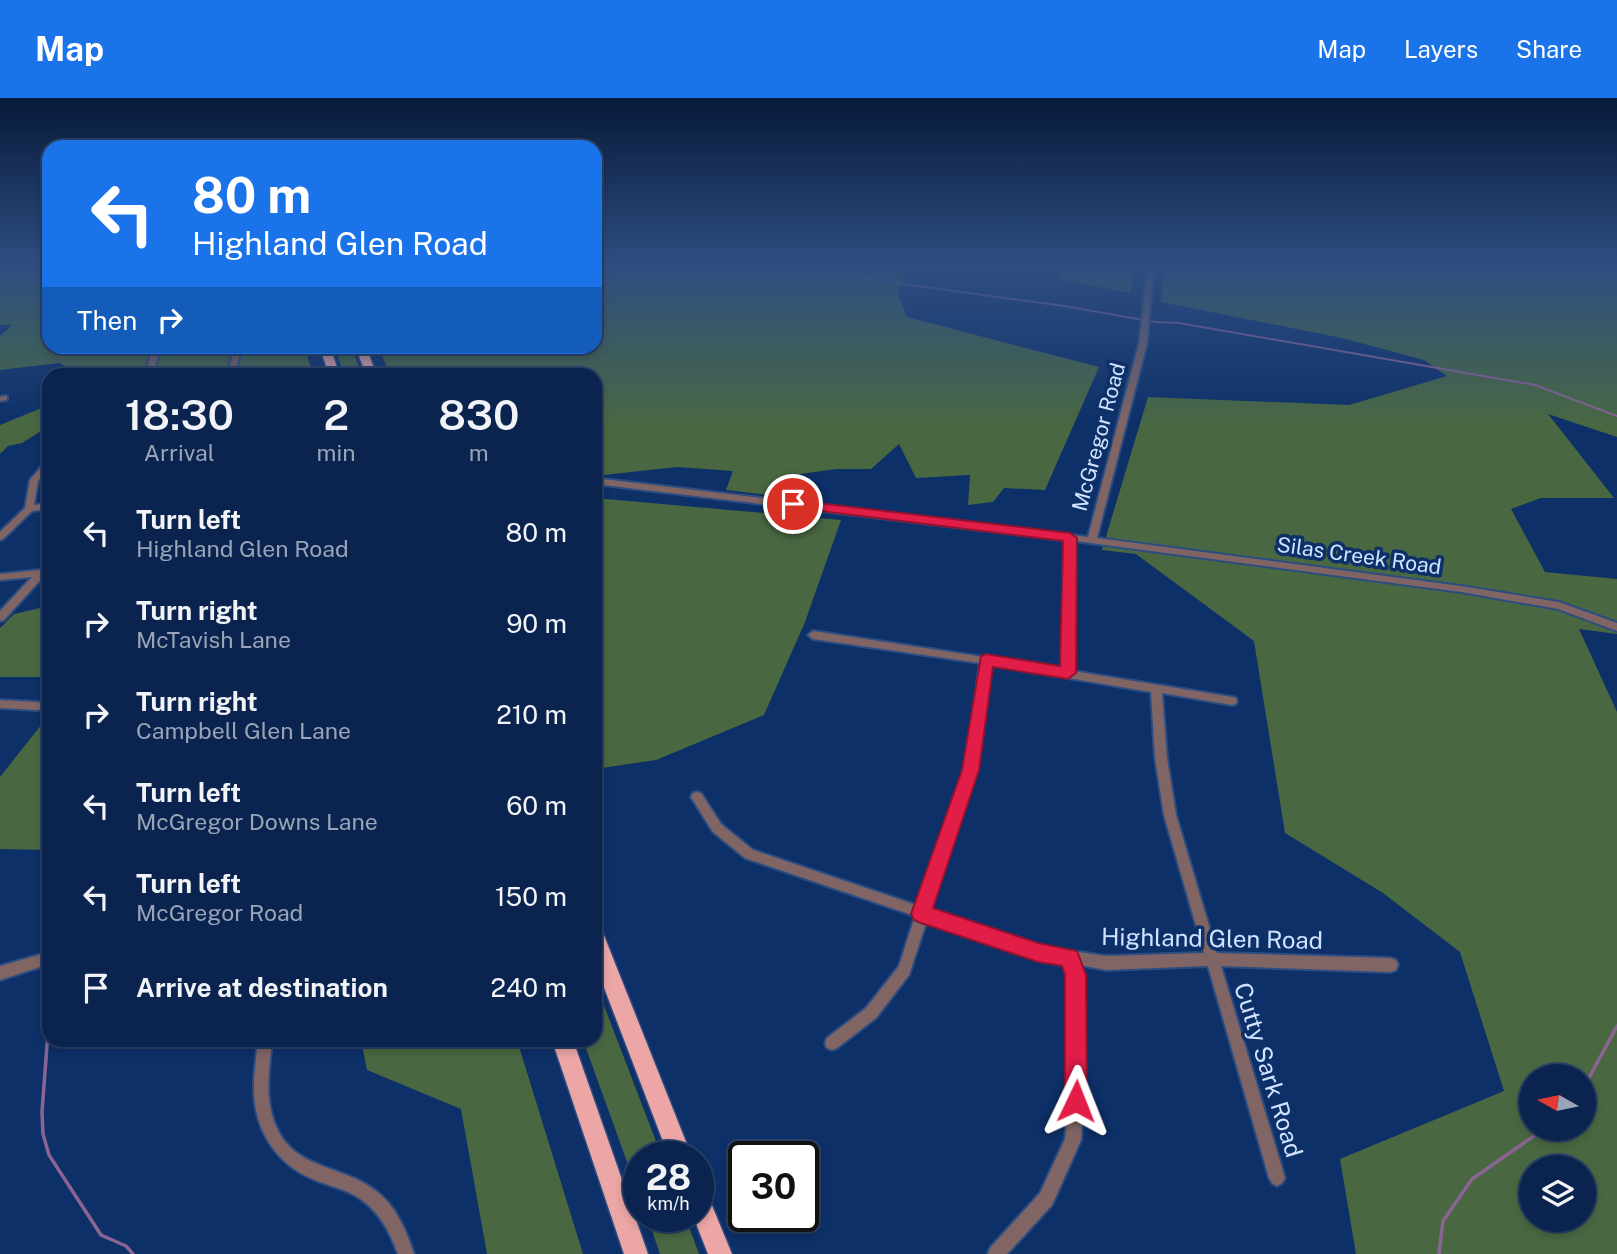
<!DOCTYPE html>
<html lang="en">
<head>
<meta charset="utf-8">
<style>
	:root { --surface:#0a244f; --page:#132c56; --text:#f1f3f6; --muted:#99a4b7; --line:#2a4166; --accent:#1a73e8 }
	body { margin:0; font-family:"Public Sans",sans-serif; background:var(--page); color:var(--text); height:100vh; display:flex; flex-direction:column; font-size:26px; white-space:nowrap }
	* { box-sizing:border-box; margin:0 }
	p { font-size:23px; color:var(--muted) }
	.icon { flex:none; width:38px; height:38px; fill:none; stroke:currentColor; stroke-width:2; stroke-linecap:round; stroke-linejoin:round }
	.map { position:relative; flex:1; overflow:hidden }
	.drawer { position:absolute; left:42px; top:270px; width:560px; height:679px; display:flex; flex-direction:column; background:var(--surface); border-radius:21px; box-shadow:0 4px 10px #0003,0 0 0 2px var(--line) }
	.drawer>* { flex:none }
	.hud { position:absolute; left:42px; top:42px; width:560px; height:214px; border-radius:21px; box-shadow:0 4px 10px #0003,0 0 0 2px var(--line); background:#1a73e8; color:#fff; overflow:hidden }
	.needle { width:46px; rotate:279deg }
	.controls { position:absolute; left:1519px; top:966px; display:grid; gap:14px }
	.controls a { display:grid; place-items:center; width:77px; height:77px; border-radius:50%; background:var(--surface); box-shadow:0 4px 10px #0003,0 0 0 2px var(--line); font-size:35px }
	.speed { position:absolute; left:623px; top:1043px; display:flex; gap:14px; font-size:35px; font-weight:700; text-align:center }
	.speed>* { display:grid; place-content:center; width:91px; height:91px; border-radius:50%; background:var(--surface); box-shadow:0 4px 10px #0003,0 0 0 2px var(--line); line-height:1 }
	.speed small { font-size:18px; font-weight:400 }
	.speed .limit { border:4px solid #111; border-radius:10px; background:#fff; color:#111 }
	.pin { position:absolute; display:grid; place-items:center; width:60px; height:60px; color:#fff; margin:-30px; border:4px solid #fff; border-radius:50%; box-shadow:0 2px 7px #0007 }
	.me { position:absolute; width:77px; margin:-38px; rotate:2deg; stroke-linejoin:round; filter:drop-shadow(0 0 5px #0008) }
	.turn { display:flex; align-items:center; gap:24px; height:147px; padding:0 35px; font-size:32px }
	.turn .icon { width:91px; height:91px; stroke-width:2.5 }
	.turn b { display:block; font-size:49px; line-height:60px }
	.then { display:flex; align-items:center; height:66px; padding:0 35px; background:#0003; gap:14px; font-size:26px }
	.eta { display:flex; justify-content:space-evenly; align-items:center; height:119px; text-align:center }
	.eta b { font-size:42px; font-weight:600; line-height:49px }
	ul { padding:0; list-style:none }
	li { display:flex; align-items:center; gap:21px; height:91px; padding:0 35px }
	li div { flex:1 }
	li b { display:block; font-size:26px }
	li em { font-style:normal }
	header { display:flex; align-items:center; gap:42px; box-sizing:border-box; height:98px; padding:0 35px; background:var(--accent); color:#fff }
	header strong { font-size:33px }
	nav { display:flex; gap:38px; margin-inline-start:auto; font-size:24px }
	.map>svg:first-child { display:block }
</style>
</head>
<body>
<header>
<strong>Map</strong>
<nav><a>Map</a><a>Layers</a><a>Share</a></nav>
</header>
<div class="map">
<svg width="1617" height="1156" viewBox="0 0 1617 1156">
	<rect width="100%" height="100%" fill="#0d3069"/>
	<!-- green -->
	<path fill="#496842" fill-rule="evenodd" d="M0 166H49V248L304 249 313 276H80L59 265 0 272V238L12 227H0Z
		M595 166H837L905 176 897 194 907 219 1099 269 1045 392 1004 390 993 404 968 407 970 377 916 380 899 346 871 371H836L780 379 776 398 726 392 733 373 677 369 595 378V276H390L378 249 595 248Z
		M1067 166H1137L1130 195 1058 181Z
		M1164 166H1617V339L1548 316 1614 400H1541L1511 411 1545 474 1617 481V536L1579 531 1617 614V1156H1356L1340 1061 1504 993 1460 854 1383 795 1285 735 1254 543 1136 456 1102 452 1148 299 1349 307 1447 278 1424 262 1342 240 1161 204ZM1531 978H1584V1031H1531ZM1531 1069H1584V1122H1531Z
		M334 249H351L362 276H344Z
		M49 307V328L22 345 8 348 0 356V327Z
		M595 400 841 422 805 524 764 617 656 662 595 671Z
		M49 508V579H0V530L14 516Z
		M49 617V752L0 751V679Z
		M595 884 662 1059H639V1097L583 942H595Z
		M361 942H517L583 1156H487L461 1011 367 972Z
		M647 1118H685L699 1156H660Z"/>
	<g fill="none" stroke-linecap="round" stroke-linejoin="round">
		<!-- stream-far1 -->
		<path stroke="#8a6493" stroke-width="2" d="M756 166 1064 208 1155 224 1179 225 1535 287 1617 318"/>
		<!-- stream -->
		<path stroke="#8a6493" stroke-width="3.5" d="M49 920 42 1014 43 1036 49 1057 101 1137 126 1148 133 1156
			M1584 989 1617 928
			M1439 1156 1443 1123 1472 1081 1544 1031"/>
		<defs>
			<path id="minor" d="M1148 166H1154L1147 245 1097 440 1461 488 1559 504 1617 525V533L1558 511 1461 494 1075 443 1073 573 1232 599 1236 600 1237 603 1236 606 1232 607 1162 595 1167 660 1176 717 1217 855 1391 860 1396 862 1398 867 1396 872 1391 874 1221 868 1285 1080 1282 1085 1277 1088 1272 1085 1269 1080 1208 868 1106 872 1079 867 1082 877 1085 983 1081 1042 1052 1107 1007 1156H988L990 1150 1040 1095 1065 1041 1071 983 1068 877 1065 865 1038 860 927 822 909 877 876 920 837 950 832 952 827 950 825 945 827 940 866 910 899 868 915 818 745 760 713 734 691 699 693 695 697 694 701 695 721 726 753 752 919 808 965 672 980 565 813 541 808 537 813 533 1063 571 1065 442 595 386V380L1088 439 1139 245ZM991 567 1151 594 1155 660 1164 717 1204 855 1106 858 1038 848 931 812 977 672Z
				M157 248H164L158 259 153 276H146L150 259Z
				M234 250 241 252 235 276H228Z
				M4 298H7V302L0 303V299Z
				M49 362V370L38 383 34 407 49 405V411L32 413 3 441 0 442V434L25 410 30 382 46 363Z
				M49 471V477L44 478 4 522 0 523V513L32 479 0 482V476Z
				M0 602 37 604 41 605 42 608 41 611 37 612 0 610Z
				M49 854V866L0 882V868Z
				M258 942H272C270 967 265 992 272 1017 288 1074 339 1064 376 1093 396 1108 406 1132 414 1156H398C390 1134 379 1113 359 1100 346 1091 329 1088 315 1082 282 1069 260 1041 255 1006 252 985 256 963 258 942Z"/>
			<path id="highway" d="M319 248H330L339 276H329Z
				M355 248H366L376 276H366Z
				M595 831 602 833 605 840 692 1059H669L595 866Z
				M552 942H573L648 1156H624Z
				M698 1089 706 1093 732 1156H708L693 1118H698Z"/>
		</defs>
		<!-- minor casing -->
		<use href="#minor" stroke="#2c4d81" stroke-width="4"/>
		<!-- highway casing -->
		<use href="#highway" stroke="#2c4d81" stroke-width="3"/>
		<!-- minor -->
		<use href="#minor" fill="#816564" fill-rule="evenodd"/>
		<!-- highway -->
		<use href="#highway" fill="#eca6a6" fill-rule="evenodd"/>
	</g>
	<!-- sky -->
	<linearGradient id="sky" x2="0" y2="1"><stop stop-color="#071a3a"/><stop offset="0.51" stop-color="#2f4e81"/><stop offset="1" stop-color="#2f4e81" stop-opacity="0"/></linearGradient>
	<rect width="1617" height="328" fill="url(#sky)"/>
	<!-- route -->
	<path fill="#e11d48" stroke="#92132f" stroke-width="2" d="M793 402 1070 435 1077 440 1076 575 1068 581 993 569 979 672 933 810 1038 845 1077 853 1086 877 1087 1003 1084 1011 1076 1014 1068 1011 1065 1003V877L1062 868 1038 864 921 825 914 822 911 816 962 672 981 558 986 556 1060 568 1063 443 788 409V403Z"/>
	<g text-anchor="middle" stroke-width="7" stroke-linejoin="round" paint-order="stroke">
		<!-- street labels -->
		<g font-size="21" fill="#d1e3ff" stroke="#0d3069">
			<text transform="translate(1099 339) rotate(-75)" y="7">McGregor Road</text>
			<text transform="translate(1359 458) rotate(8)" y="7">Silas Creek Road</text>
		</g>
		<!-- near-street labels -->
		<g font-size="24" fill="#d1e3ff" stroke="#0d3069">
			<text transform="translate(1212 841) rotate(1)" y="8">Highland Glen Road</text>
			<text transform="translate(1268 972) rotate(73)" y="8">Cutty Sark Road</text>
		</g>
	</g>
</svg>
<div class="controls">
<a><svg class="needle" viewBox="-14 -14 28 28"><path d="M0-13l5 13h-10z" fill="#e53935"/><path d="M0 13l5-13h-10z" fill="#99a4b7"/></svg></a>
<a><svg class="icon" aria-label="layers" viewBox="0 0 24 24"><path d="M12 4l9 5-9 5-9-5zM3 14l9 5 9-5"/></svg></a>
</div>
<div class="speed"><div>28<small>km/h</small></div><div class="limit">30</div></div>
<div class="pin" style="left:793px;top:406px;background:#d93025"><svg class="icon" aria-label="arrive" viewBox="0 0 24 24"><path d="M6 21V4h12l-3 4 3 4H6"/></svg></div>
<svg class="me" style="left:1076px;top:1003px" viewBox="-20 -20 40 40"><path d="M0-17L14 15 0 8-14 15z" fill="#e11d48" stroke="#fff" stroke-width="4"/></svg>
<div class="hud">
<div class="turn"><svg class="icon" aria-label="left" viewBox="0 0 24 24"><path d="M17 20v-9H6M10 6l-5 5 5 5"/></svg><div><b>80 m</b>Highland Glen Road</div></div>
<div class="then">Then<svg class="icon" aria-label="right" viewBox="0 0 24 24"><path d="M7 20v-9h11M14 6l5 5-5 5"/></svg></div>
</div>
<section class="drawer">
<div class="eta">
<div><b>18:30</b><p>Arrival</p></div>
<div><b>2</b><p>min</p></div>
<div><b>830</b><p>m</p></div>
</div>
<ul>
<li><svg class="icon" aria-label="left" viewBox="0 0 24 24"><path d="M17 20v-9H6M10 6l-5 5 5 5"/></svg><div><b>Turn left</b><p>Highland Glen Road</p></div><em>80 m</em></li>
<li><svg class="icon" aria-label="right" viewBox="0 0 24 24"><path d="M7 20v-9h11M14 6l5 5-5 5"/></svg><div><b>Turn right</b><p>McTavish Lane</p></div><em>90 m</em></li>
<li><svg class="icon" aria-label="right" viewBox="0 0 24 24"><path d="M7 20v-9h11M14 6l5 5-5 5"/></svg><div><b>Turn right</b><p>Campbell Glen Lane</p></div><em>210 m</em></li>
<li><svg class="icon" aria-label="left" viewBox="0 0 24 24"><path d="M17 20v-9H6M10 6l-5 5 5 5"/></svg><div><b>Turn left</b><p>McGregor Downs Lane</p></div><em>60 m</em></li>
<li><svg class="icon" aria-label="left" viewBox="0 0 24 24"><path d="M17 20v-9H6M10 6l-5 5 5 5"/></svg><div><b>Turn left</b><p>McGregor Road</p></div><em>150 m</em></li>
<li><svg class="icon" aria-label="arrive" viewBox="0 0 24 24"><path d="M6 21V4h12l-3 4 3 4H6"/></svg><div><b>Arrive at destination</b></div><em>240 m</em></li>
</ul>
</section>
</div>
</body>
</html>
